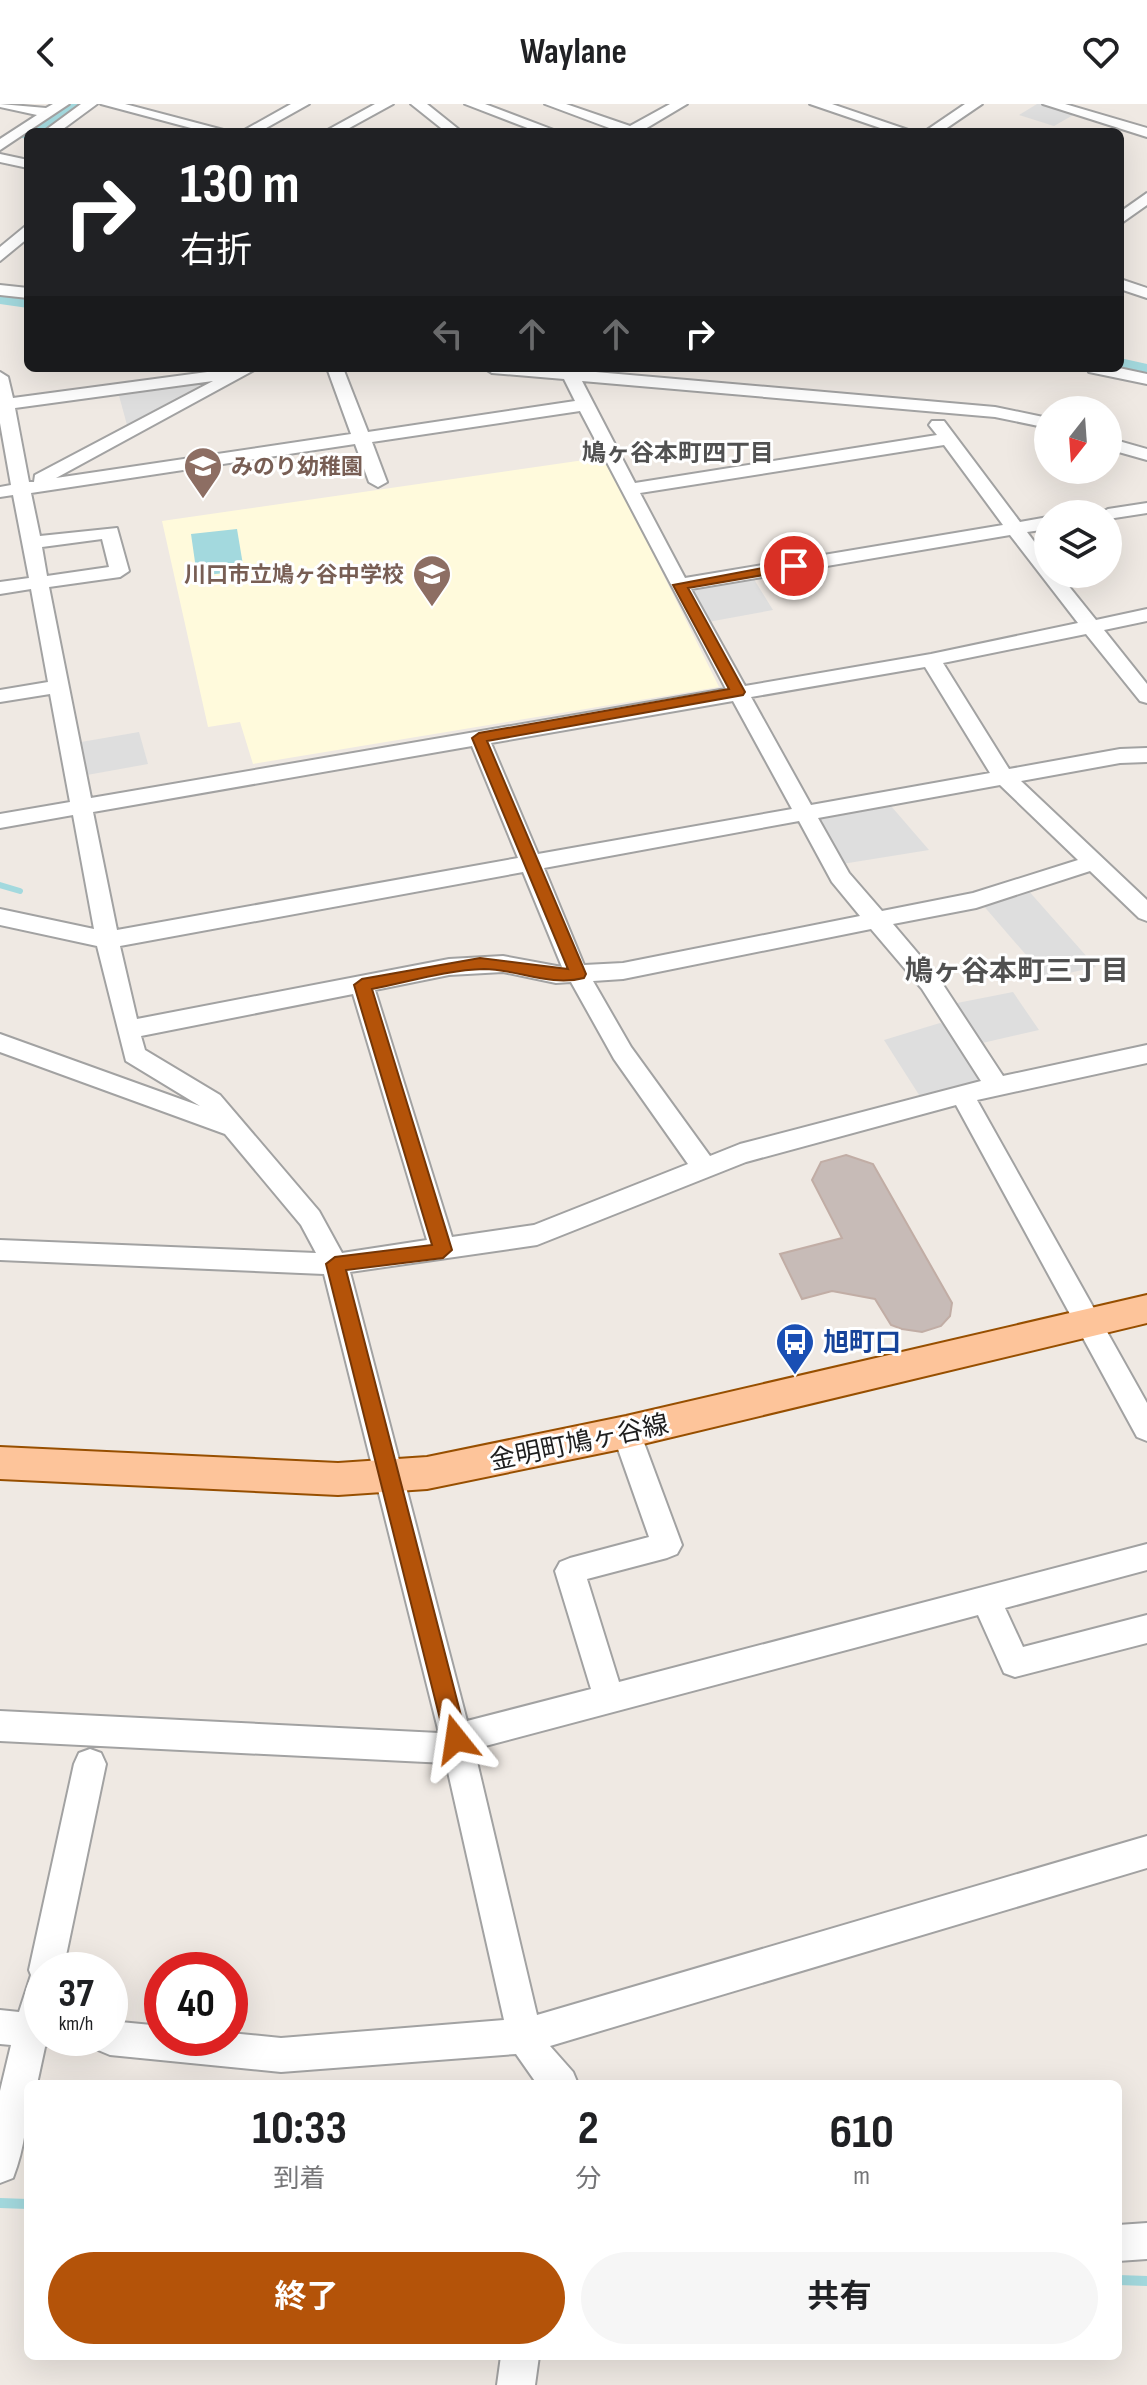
<!DOCTYPE html>
<html lang="ja">
<head>
<meta charset="utf-8">
<style>
	:root { --surface:#fff; --page:#f6f6f6; --text:#202124; --muted:#757577; --accent:#b45309 }
	body { margin:0; font-family:"Sofia Sans Condensed","Noto Sans JP",sans-serif; background:var(--page); color:var(--text); height:100vh; display:flex; flex-direction:column; font-size:30px; white-space:nowrap }
	* { box-sizing:border-box; margin:0 }
	p { font-size:26px; color:var(--muted) }
	.icon { flex:none; width:44px; height:44px; fill:none; stroke:currentColor; stroke-width:2; stroke-linecap:round; stroke-linejoin:round }
	.map { position:relative; flex:1; overflow:hidden }
	.sheet { position:absolute; left:24px; top:1976px; width:1098px; height:280px; display:flex; flex-direction:column; background:var(--surface); border-radius:12px; box-shadow:0 8px 32px #0002 }
	.sheet>* { flex:none }
	.top-card { position:absolute; left:24px; top:24px; width:1100px; height:244px; border-radius:12px; box-shadow:0 8px 32px #0002; background:#202124; color:#fff; overflow:hidden }
	.needle { width:52px; rotate:197deg }
	.controls { position:absolute; left:1034px; top:292px; display:grid; gap:16px }
	.controls a { display:grid; place-items:center; width:88px; height:88px; border-radius:50%; background:var(--surface); box-shadow:0 8px 32px #0002; font-size:40px }
	.speed { position:absolute; left:24px; top:1848px; display:flex; gap:16px; font-size:40px; font-weight:700; text-align:center }
	.speed>* { display:grid; place-content:center; width:104px; height:104px; border-radius:50%; background:var(--surface); box-shadow:0 8px 32px #0002; line-height:1 }
	.speed small { font-size:20px; font-weight:400 }
	.speed .limit { border:12px solid #d22; background:#fff; color:#111 }
	.pin { position:absolute; display:grid; place-items:center; width:68px; height:68px; color:#fff; margin:-34px; border:4px solid #fff; border-radius:50%; box-shadow:0 2px 8px #0007 }
	.me { position:absolute; width:88px; margin:-44px; rotate:345deg; stroke-linejoin:round; filter:drop-shadow(0 0 6px #0008) }
	.turn { display:flex; align-items:center; gap:28px; height:168px; padding:0 24px; font-size:36px }
	.turn .icon { width:104px; height:104px; stroke-width:2.5 }
	.turn b { display:block; font-size:56px; line-height:68px }
	.lanes { display:flex; align-items:center; height:76px; padding:0 24px; background:#0003; justify-content:center; gap:40px; direction:ltr }
	.lanes .off { opacity:.35 }
	.eta { display:flex; justify-content:space-evenly; align-items:center; height:136px; text-align:center }
	.eta b { font-size:48px; font-weight:700; line-height:56px }
	.primary-button { display:flex; gap:16px; margin-top:auto; padding:16px 24px }
	.primary-button a { flex:1; height:92px; border-radius:48px; background:var(--accent); color:#fff; font-size:32px; font-weight:700; line-height:92px; text-align:center }
	.primary-button a+a { background:var(--page); color:var(--text) }
	header { display:flex; justify-content:space-between; align-items:center; height:104px; padding:0 24px; background:var(--surface); font-size:36px; font-weight:700 }
	.map>svg:first-child { display:block }
</style>
</head>
<body>
<header><svg class="icon" aria-label="back" viewBox="0 0 24 24"><path d="M15 5l-7 7 7 7"/></svg>Waylane<svg class="icon" aria-label="heart" viewBox="0 0 24 24"><path d="M12 20l-8-8c-3-5 5-10 8-4 3-6 11-1 8 4z"/></svg></header>
<div class="map">
<svg width="1147" height="2281" viewBox="0 0 1147 2281">
	<rect width="100%" height="100%" fill="#efe9e3"/>
	<!-- education -->
	<path fill="#fffadc" d="M605 353 719 583 253 660 240 618 208 623 162 417Z"/>
	<!-- parking -->
	<path fill="#dedede" d="M1037 0H1044L1075 10 1054 22 1019 11Z
		M214 274 127 321 118 288Z
		M752 472 773 506 708 518 689 483Z
		M139 628 148 660 87 671 81 638Z
		M891 702 929 746 842 760 817 715Z
		M1027 785 1096 863 1046 874 982 800Z
		M1013 888 1039 926 978 940 952 900Z
		M940 919 953 924 980 977 921 994 884 936Z"/>
	<!-- water -->
	<path fill="#a3d9de" d="M237 425 244 467 197 472 191 430Z"/>
	<g fill="none" stroke-linecap="round" stroke-linejoin="round">
		<!-- stream-far1 -->
		<path stroke="#a3d9de" stroke-width="6" d="M0 781 20 787"/>
		<!-- stream -->
		<path stroke="#a3d9de" stroke-width="10" d="M0 2099 28 2100
			M1118 2176 1147 2177"/>
		<!-- canal -->
		<path fill="#a3d9de" fill-rule="evenodd" d="M0 190 28 194V204L0 200Z
			M1120 254 1147 260V270L1118 264Z"/>
		<!-- river -->
		<path fill="#a3d9de" fill-rule="evenodd" d="M55 0H86L50 28H28V35L22 34 18 28Z"/>
	</g>
	<!-- building -->
	<path fill="#c7bbb7" stroke="#c1ada5" stroke-width="2" d="M846 1051 873 1060 952 1199 950 1212 941 1222 922 1228 902 1225 891 1221 875 1195 832 1187 802 1195 780 1150 842 1134 812 1076 821 1058Z"/>
	<g fill="none" stroke-linecap="round" stroke-linejoin="round">
		<defs>
			<path id="minor" d="M0 0 46 4 53 0H69L0 46V35L37 11 0 3Z
				M81 0H97L59 28H43Z
				M101 0H125L231 28H206Z
				M291 0H309L259 28H241Z
				M375 0H393L342 28H324Z
				M411 0H427L462 28H446Z
				M465 0H485L559 28H538Z
				M545 0H566L630 22 670 0H687L640 28H620Z
				M810 0H832L914 28H892Z
				M965 0H982L941 28H924Z
				M1043 0H1065L1147 24V33Z
				M0 50 28 56V64L0 58Z
				M1147 89V101L1120 120V108Z
				M28 120V134L0 157V143Z
				M1120 175 1147 184V194L1120 185Z
				M0 181 28 184V194L0 191Z
				M237 264H258L56 374 351 330 327 264H343L368 328 575 297 564 275 492 269 484 264H550L995 303 1048 314V324L995 313 582 277 635 379 937 331 929 321 932 317H944L1020 418 1048 413V425L1027 428 1048 456V470H1059L1096 516 1147 505V517L1104 526 1147 580V599L1140 597 1086 530 943 559 1009 665 1120 645 1147 644V658L1120 659 1021 677 1147 796V817L1139 814 1090 767 976 804 893 820 938 873 1003 972 1147 941V959L977 996 1147 1299V1337L1137 1333 956 1001 746 1058 537 1141 350 1168 467 1617 591 1585 555 1467 560 1458 570 1454 649 1433 612 1328 616 1320 626 1316 636 1320 640 1328 682 1441 677 1450 667 1454 587 1475 619 1578 1147 1440V1466L1005 1504 1023 1543 1147 1511V1539L1015 1573 1004 1569 978 1511 474 1645 537 1911 1147 1732V1764L550 1942 573 1968 578 1980H537L516 1950 281 1968 110 1951 98 1946 93 1934H110V1917L162 1922V1934H230V1929L281 1934 504 1916 446 1659 0 1637V1607L439 1629 324 1170 0 1156V1136L316 1149 301 1121 225 1030 0 948V930L200 1002 126 957 97 842 0 821V805L94 825 73 711 0 724V710L70 698 50 590 0 598V586L48 578 31 485 0 490V478L29 474 13 391 0 393V383L11 381 0 319V268L8 273 13 294ZM213 277 35 371 34 378H29L15 304ZM580 307 726 585 91 694 49 483 120 473 129 467 117 424 40 432 31 389 355 340 369 378 378 383 387 378 372 338ZM944 341 1003 421 685 474 640 389ZM1010 431 1078 519 931 550 745 582 691 485ZM102 435 109 463 47 472 42 443ZM925 563 990 669 811 701 751 593ZM733 597 792 705 538 750 491 639ZM472 642 518 754 117 826 93 708ZM1000 681 1078 756 973 789 882 807 849 769 818 714ZM799 717 832 778 860 812 623 859 584 861 544 764ZM523 768 562 863 503 852 449 855 137 915 120 842ZM871 825 922 885 981 977 740 1040 710 1052 631 943 593 877 623 875ZM503 868 556 879 571 878 614 955 688 1060 534 1121 452 1133 375 886 449 871ZM353 890 427 1136 342 1149 319 1107 220 991 145 946 141 932Z
				M1087 264H1119L1147 270V280L1089 268Z
				M1108 334 1147 345V356L1108 345Z
				M1147 399V409L1108 415V410H1099L1108 405Z
				M90 1645 101 1649 106 1660 63 1866H42V1934H56L45 1943 37 1980H28C28 2013 25 2043 13 2074L0 2079V1987L11 1941 0 1940V1906L19 1908 31 1871 29 1866 74 1660 79 1649Z
				M1147 2119V2155L1118 2157V2121Z
				M501 2252H539L535 2281H497Z"/>
			<path id="major" d="M1147 1191V1219L626 1344 427 1385 338 1391 0 1375V1343L338 1359 427 1353 626 1312Z"/>
		</defs>
		<!-- minor casing -->
		<use href="#minor" stroke="#a2a2a2" stroke-width="4"/>
		<!-- major casing -->
		<use href="#major" stroke="#974f00" stroke-width="4"/>
		<!-- minor -->
		<use href="#minor" fill="#fff" fill-rule="evenodd"/>
		<!-- major -->
		<use href="#major" fill="#fdc49a" fill-rule="evenodd"/>
	</g>
	<!-- route -->
	<path fill="#b45309" stroke="#753606" stroke-width="2" d="M794 458 798 459V465L688 484 745 588 743 591 487 637 586 870 584 874C550 883 517 865 484 865 447 866 408 878 372 885L452 1146 443 1154 346 1166 467 1635 464 1642 456 1646 448 1642 445 1635 326 1160 335 1153 432 1141 354 881 362 875 480 854 568 865 472 634 479 629 729 585 673 481Z"/>
	<!-- icons -->
	<defs>
		<symbol id="school-pin" viewBox="-11 -11 22 30"><path d="M0 17L-7.5 6A9.5 9.5 0 1 1 7.5 6Z" fill="#8d6e63" stroke="#fff"/><path d="M0-5L7-2L0 1L-7-2ZM-4 1L0 2.5L4 1V4Q0 6-4 4Z" fill="#fff"/></symbol>
		<symbol id="bus-pin" viewBox="-11 -11 22 30"><path d="M0 17L-7.5 6A9.5 9.5 0 1 1 7.5 6Z" fill="#1a4fb4" stroke="#fff"/><path d="M-5-6H5V4H4V6H2V4H-2V6H-4V4H-5ZM-3.5-4V0h7V-4ZM-3.5 1.2v1.5H-2V1.2ZM2 1.2v1.5H3.5V1.2Z" fill="#fff"/></symbol>
	</defs>
	<g fill-rule="evenodd">
		<use href="#school-pin" x="181" y="340" width="44" height="60"/>
		<use href="#school-pin" x="410" y="448" width="44" height="60"/>
		<use href="#bus-pin" x="773" y="1216" width="44" height="60"/>
	</g>
	<g text-anchor="middle" stroke-width="6" stroke-linejoin="round" paint-order="stroke">
		<!-- far-education labels -->
		<g font-size="22" font-weight="bold" fill="#785e54" stroke="#fff" text-anchor="start">
			<text x="231" y="370">みのり幼稚園</text>
			<text x="404" y="478" text-anchor="end">川口市立鳩ヶ谷中学校</text>
		</g>
		<!-- far-neighbourhood labels -->
		<g font-size="24" font-weight="bold" fill="#515151" stroke="#fff">
			<text x="678" y="357">鳩ヶ谷本町四丁目</text>
		</g>
		<!-- transit labels -->
		<g font-size="26" font-weight="bold" fill="#164399" stroke="#fff" text-anchor="start">
			<text x="823" y="1247">旭町口</text>
		</g>
		<!-- street labels -->
		<g font-size="26" fill="#1e1e1e" stroke="#fff">
			<text transform="translate(579 1338) rotate(-12)" y="9">金明町鳩ヶ谷線</text>
		</g>
		<!-- neighbourhood labels -->
		<g font-size="28" font-weight="bold" fill="#515151" stroke="#fff">
			<text x="1017" y="876">鳩ヶ谷本町三丁目</text>
		</g>
	</g>
</svg>
<div class="controls">
<a><svg class="needle" viewBox="-14 -14 28 28"><path d="M0-13l5 13h-10z" fill="#e53935"/><path d="M0 13l5-13h-10z" fill="#757577"/></svg></a>
<a><svg class="icon" aria-label="layers" viewBox="0 0 24 24"><path d="M12 4l9 5-9 5-9-5zM3 14l9 5 9-5"/></svg></a>
</div>
<div class="speed"><div>37<small>km/h</small></div><div class="limit">40</div></div>
<div class="pin" style="left:794px;top:462px;background:#d93025"><svg class="icon" aria-label="arrive" viewBox="0 0 24 24"><path d="M6 21V4h12l-3 4 3 4H6"/></svg></div>
<svg class="me" style="left:456px;top:1635px" viewBox="-20 -20 40 40"><path d="M0-17L14 15 0 8-14 15z" fill="#b45309" stroke="#fff" stroke-width="4"/></svg>
<div class="top-card">
<div class="turn"><svg class="icon" aria-label="right" viewBox="0 0 24 24"><path d="M7 20v-9h11M14 6l5 5-5 5"/></svg><div><b>130 m</b>右折</div></div>
<div class="lanes"><svg class="icon off" aria-label="left" viewBox="0 0 24 24"><path d="M17 20v-9H6M10 6l-5 5 5 5"/></svg><svg class="icon off" aria-label="ahead" viewBox="0 0 24 24"><path d="M12 20V5M6 11l6-6 6 6"/></svg><svg class="icon off" aria-label="ahead" viewBox="0 0 24 24"><path d="M12 20V5M6 11l6-6 6 6"/></svg><svg class="icon" aria-label="right" viewBox="0 0 24 24"><path d="M7 20v-9h11M14 6l5 5-5 5"/></svg></div>
</div>
<section class="sheet">
<div class="eta">
<div><b>10:33</b><p>到着</p></div>
<div><b>2</b><p>分</p></div>
<div><b>610</b><p>m</p></div>
</div>
<div class="primary-button"><a>終了</a><a>共有</a></div>
</section>
</div>
</body>
</html>
